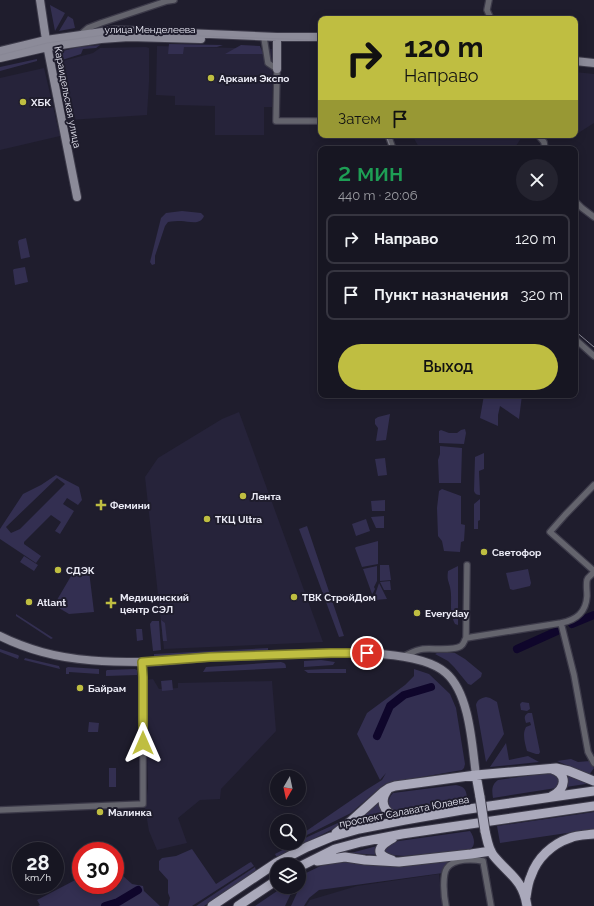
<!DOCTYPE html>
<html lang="ru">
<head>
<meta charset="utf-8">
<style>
	:root { --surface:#171622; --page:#24232f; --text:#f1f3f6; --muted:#9e9fa5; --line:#363540; --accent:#bfbe41 }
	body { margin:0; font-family:Raleway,sans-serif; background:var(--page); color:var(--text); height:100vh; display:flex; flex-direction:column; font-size:15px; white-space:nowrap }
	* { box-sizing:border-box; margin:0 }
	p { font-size:13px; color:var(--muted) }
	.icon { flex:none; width:22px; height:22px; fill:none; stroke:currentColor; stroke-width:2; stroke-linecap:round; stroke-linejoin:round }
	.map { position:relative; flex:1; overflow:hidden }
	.side { position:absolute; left:318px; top:146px; width:260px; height:252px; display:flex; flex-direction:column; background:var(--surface); border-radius:8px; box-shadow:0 2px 10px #0003,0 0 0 1px var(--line) }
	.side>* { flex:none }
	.guide { position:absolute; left:318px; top:16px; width:260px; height:122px; border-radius:8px; box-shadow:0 2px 10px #0003,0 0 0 1px var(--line); background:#bfbe41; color:#111; overflow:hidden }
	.needle { width:26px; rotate:189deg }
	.fabs { position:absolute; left:270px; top:770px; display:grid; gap:8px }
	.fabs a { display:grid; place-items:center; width:36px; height:36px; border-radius:50%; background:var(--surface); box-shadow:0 2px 10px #0003,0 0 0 1px var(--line); font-size:20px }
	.speed { position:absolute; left:12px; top:842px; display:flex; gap:8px; font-size:20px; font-weight:700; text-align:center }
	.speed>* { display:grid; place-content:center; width:52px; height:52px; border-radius:50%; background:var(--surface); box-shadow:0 2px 10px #0003,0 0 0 1px var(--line); line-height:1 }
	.speed small { font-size:10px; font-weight:400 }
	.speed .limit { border:6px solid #d22; background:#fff; color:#111 }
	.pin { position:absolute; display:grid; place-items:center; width:34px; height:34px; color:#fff; margin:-17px; border:2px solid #fff; border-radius:50%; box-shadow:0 1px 4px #0007 }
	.me { position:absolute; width:44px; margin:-22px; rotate:0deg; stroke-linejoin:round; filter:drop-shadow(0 0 3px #0008) }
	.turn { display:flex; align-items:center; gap:14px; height:84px; padding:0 20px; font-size:18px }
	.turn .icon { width:52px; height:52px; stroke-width:2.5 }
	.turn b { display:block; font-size:28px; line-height:34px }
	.then { display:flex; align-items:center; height:38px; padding:0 20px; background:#0003; gap:8px; font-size:15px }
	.round { display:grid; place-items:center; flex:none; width:42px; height:42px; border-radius:21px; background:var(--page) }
	.overview { display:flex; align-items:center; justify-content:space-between; height:68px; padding:0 20px }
	h1 { font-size:24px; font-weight:600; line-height:30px; color:#1e9e55 }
	.primary-button { display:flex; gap:8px; margin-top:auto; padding:8px 20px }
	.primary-button a { flex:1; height:46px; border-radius:24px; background:var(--accent); color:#111; font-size:16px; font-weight:600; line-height:46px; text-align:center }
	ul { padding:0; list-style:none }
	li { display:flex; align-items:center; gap:12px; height:50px; margin:0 8px 6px; padding:0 12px; border:2px solid var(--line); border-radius:8px }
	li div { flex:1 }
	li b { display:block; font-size:15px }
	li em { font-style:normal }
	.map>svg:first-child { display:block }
</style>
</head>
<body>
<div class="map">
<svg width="594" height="906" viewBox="0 0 594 906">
	<rect width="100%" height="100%" fill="#1f1d2d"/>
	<!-- built -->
	<path fill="#26233a" d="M157 46 273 49 272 107H264V135H215V106L175 105V96L156 95Z
		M146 47 149 48V82L147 115 69 120 59 62 93 53 100 48Z
		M44 68 60 136 0 150V78Z
		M575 72 594 74V123L572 137 569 135H575Z
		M412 135H523L516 146V149H420Z
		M239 412 323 642 164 649 145 477 158 458 222 419Z
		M153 679 159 689 178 688V683L272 681 276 731 221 789 220 799 200 800 178 818 187 843 157 850 149 831 145 808 148 788 145 680Z
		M439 874 443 906H306L310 900 357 886Z"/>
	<!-- green -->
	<path fill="#332f51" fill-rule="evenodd" d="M50 5 65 13 55 31Z
		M68 16 73 19 75 28 59 31Z
		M169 44 223 45 217 47H184L183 54H168Z
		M100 45 96 48 83 49 81 54 59 61 58 53 59 52 78 47Z
		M241 45 260 46 263 54H225Z
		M37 59V61L0 71V67Z
		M182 211 201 213 204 216C200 226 189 221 181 221 177 221 172 221 168 222L165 226 155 256V264L152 265 150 262 161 218 166 213Z
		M26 238 30 257 21 259 18 242 19 240Z
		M25 267 28 282 15 285 13 270 14 269Z
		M484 395H507L513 397 518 395H522L519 419 500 406 498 415V426L480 418Z
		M390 414 386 440 376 441 378 428 375 424V419L378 417Z
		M465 429 466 433 464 444 439 443V431L441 430 449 433H457L461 430Z
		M440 446 462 448 461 483H439L438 460 440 454Z
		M484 453V469L479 471 480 495C477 495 475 494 474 491L475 457Z
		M385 458 387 475 378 476 375 459Z
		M56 475 79 487 82 500 78 505 67 498 63 504 74 511 60 534 55 531 61 522 51 515 24 542V544L41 556 36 563 0 539V529L23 494 41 485ZM57 478 65 484 20 529 11 533 6 527Z
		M442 489 461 496V524L465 525 464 541 461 542 460 552 444 551 442 541 438 536 437 508 439 491Z
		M480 499V520L478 521V529H474V504Z
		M385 500V511H372L371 501Z
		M384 516V528H376L371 517Z
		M366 519 370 531 356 536 352 524Z
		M307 526 344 636 339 637 299 529Z
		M378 541V564L362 567 355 548 356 547Z
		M24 556 38 565 34 571 20 562Z
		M380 565H389L391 580 380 581Z
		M377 566V581L374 587 375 589 373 593 372 594 363 569Z
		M458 566V625L455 624C448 609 453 601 450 587 448 579 447 580 448 571Z
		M528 569 531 583 530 586 513 590 510 589 506 573Z
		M74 571H89L94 612 69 614 54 605Z
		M390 581 391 590H384L380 582Z
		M379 583 387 599 375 600 374 598Z
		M16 614 53 638 51 639 16 616Z
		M161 620 165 623 167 641H163Z
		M152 621H159L161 650 153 651 150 624Z
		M136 629H142L143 640 137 641Z
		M268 648V651L154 657V654Z
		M0 649 18 655 19 656 18 659 0 652Z
		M439 652 455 653 465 659 482 673 481 677 471 685 468 684 454 667 448 661 435 654Z
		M25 658 59 666 60 669 24 660Z
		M321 660 335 662 333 665 304 667V661Z
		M281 662C285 663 286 664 286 668L203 672 206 667Z
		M68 667 99 669V674L69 672V674H66V668Z
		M135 669 137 670V675L106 676V671L107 670Z
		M326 669H346V673H308L304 670Z
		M414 669 429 674 450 694 456 708 465 764 464 768 462 770 387 783 381 787 351 813 299 839V836L366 790 382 780 386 773 380 780 357 734 367 713 405 685 414 676Z
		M172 680 173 690 162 691 161 681Z
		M486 697 490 698 497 702 504 734 486 762 476 705C477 700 481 698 486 697Z
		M522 702 529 703 530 709 527 711 521 710 520 704Z
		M528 713H532L540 752 539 754H536L527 751C525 743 522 734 526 727L531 725 530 722 526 723C525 719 523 716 528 713Z
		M89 722 99 723 98 732H88Z
		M506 743 509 760 528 756 539 762 490 767Z
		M571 759 578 762 590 761 594 768 589 775 557 761Z
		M109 768H116V787H109Z
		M564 771 592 783 566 787Z
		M555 772 561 781 556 788 493 798C492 791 491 785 498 780Z
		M456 785C467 787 466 792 468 802L397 813C387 810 386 800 393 793Z
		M380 801V808L384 815 356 823Z
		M594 812V829L500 843 497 826Z
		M353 816 343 824 279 856H276L275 854 296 843H299V841L303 839Z
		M470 831C474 837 477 846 469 850L404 856 390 855 383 852 386 844 392 842Z
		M377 846 378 855 351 853Z
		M192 849 216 884 249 863 251 862 254 866 192 906H168L170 898 168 893V880L159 870V861L162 858 176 856Z
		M459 859 443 873 319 890 309 898 304 906H291L306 873 331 861Z
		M255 867 256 871 255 873 204 906H196Z
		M115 872 123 876 132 884 143 886 144 891 160 906H38L40 905 37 900 81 877V885H115Z
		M283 887H294L285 906H255Z"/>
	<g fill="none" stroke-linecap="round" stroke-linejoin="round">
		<!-- river -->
		<path stroke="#0f062b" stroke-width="8" d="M572 624 594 615
			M517 649 557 631
			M377 736 390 706 404 695 431 687
			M105 906 118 902 138 890"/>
		<defs>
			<path id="street" d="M489 0 487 10 491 19
				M81 34 88 28 101 23 167 1 174 0
				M264 38 268 63 277 69 276 121H321
				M388 135 393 149
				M538 135 544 142 545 149
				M575 201 582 208 594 217
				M575 339 594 356
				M594 485 565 515 550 532 594 571
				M594 572 588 578 587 580C586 585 587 590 587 596 586 613 576 620 561 623L574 675 588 752 594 763
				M466 638 561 623
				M402 657C409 654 415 650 423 649 433 648 454 651 461 646 464 644 464 641 466 638L467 565
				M0 810 143 804V677L142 662
				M483 861 491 906
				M446 906C444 897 442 875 447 868 454 858 473 859 483 861"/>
			<path id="secondary" d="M40 0 46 40 77 197
				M0 51 46 40 116 30 277 37H321
				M0 58 48 47 101 39 129 37 201 39
				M575 61 594 63
				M277 69V37
				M0 636C14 643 28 648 42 652 74 661 109 662 142 662 164 662 186 659 208 657 238 656 269 655 299 654 336 653 418 648 446 673 470 694 472 746 476 775"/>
			<path id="primary" d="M552 769C568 774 566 789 552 796
				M476 775 480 797
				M388 789C376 805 388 816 404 820
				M485 831C487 839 488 848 493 855 508 874 523 879 527 906
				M336 833 351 821 383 792 389 788 395 786 476 775 556 768 569 771 594 781
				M392 860C372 854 380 845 393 838
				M317 861 345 857 365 860 399 862 471 854 491 851
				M299 867 335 849 361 842 402 834 594 806
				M526 897C527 890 528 882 531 876 537 858 552 844 570 838 577 835 586 835 594 834
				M212 906 276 863 307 847 331 837 359 829 405 820 462 810 594 791
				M238 906 277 880"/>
		</defs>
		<!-- street casing -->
		<use href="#street" stroke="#3c3a49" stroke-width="8"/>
		<!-- secondary casing -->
		<use href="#secondary" stroke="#3c3a49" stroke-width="10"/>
		<!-- primary casing -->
		<use href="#primary" stroke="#3c3a49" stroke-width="11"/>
		<!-- street -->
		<use href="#street" stroke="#64646d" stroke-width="5.5"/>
		<!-- secondary -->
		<use href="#secondary" stroke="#8c8b99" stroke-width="8"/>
		<!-- primary -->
		<use href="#primary" stroke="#aaa9bb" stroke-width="9"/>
		<!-- tram -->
		<path stroke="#888795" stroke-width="1" d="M0 55 47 43 119 33 312 40 321 41
			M386 135 391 149
			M575 331 594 347"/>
		<defs>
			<path id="primary-bridge" d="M480 797 485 831"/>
		</defs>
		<!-- primary-bridge casing -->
		<use href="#primary-bridge" stroke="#3c3a49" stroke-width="11" stroke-linecap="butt"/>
		<!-- primary-bridge -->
		<use href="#primary-bridge" stroke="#aaa9bb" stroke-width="9"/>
	</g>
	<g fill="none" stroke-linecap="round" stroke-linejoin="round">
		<defs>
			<path id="route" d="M143 743V677L142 662 210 657 331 653H367"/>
		</defs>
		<!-- route casing -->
		<use href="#route" stroke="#7c7c2a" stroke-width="10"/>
		<!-- route -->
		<use href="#route" stroke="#bfbe41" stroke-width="7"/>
	</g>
	<!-- markers -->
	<g fill="#bfbe41" stroke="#1f1d2d" stroke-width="1.5">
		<circle cx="211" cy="78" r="4"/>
		<circle cx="23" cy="102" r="4"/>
		<circle cx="243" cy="496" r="4"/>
		<path d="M99 499h4v4h4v4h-4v4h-4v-4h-4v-4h4z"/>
		<circle cx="207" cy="519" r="4"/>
		<circle cx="484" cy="552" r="4"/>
		<circle cx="58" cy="570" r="4"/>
		<circle cx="294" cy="597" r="4"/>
		<circle cx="29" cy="602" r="4"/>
		<path d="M109 597h4v4h4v4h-4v4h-4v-4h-4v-4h4z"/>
		<circle cx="417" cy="613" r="4"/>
		<circle cx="80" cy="688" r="4"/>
		<circle cx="100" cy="812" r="4"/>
	</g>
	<g text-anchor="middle" stroke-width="4" stroke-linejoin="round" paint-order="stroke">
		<!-- street labels -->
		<g font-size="10" fill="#ebebf6" stroke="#1f1d2d">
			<text x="150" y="33">улица Менделеева</text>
			<text transform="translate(68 97) rotate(79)" y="4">Караидельская улица</text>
			<text transform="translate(404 811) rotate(-11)" y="4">проспект Салавата Юлаева</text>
		</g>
		<!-- poi labels -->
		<g font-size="10" font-weight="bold" fill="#ebebf6" stroke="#1f1d2d" text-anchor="start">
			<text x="219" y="82">Аркаим Экспо</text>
			<text x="31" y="106">ХБК</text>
			<text x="251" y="500">Лента</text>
			<text x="110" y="509">Фемини</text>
			<text x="215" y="523">ТКЦ Ultra</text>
			<text x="492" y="556">Светофор</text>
			<text x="66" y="574">СДЭК</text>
			<text x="120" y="601">Медицинский<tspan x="120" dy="12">центр СЭЛ</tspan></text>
			<text x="302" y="601">ТВК СтройДом</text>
			<text x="37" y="606">Atlant</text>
			<text x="425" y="617">Everyday</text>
			<text x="88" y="692">Байрам</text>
			<text x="108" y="816">Малинка</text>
		</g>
	</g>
</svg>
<div class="fabs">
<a><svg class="needle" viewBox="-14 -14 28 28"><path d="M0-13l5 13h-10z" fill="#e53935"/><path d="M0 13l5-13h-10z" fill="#9e9fa5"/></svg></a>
<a><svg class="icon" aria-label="search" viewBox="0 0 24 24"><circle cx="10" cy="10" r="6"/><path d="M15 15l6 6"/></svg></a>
<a><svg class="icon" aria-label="layers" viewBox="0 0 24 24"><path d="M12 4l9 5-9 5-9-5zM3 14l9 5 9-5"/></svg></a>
</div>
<div class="speed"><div>28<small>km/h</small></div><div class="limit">30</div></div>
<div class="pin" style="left:367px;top:653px;background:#d93025"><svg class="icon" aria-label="arrive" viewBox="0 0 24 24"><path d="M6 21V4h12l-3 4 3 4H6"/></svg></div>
<svg class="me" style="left:143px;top:743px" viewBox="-20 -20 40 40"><path d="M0-17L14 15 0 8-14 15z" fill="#bfbe41" stroke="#fff" stroke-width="4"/></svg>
<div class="guide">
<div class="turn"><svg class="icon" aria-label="right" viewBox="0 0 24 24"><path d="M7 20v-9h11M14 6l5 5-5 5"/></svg><div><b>120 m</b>Направо</div></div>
<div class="then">Затем<svg class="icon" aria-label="arrive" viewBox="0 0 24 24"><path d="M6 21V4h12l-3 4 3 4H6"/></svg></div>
</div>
<section class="side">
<div class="overview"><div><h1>2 мин</h1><p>440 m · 20:06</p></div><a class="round"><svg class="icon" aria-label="close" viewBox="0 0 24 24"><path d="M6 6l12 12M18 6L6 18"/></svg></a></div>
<ul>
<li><svg class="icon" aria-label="right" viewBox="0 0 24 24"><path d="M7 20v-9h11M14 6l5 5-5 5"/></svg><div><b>Направо</b></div><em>120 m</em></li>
<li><svg class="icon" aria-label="arrive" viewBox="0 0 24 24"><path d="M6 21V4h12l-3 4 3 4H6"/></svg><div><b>Пункт назначения</b></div><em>320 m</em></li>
</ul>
<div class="primary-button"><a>Выход</a></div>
</section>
</div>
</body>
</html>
